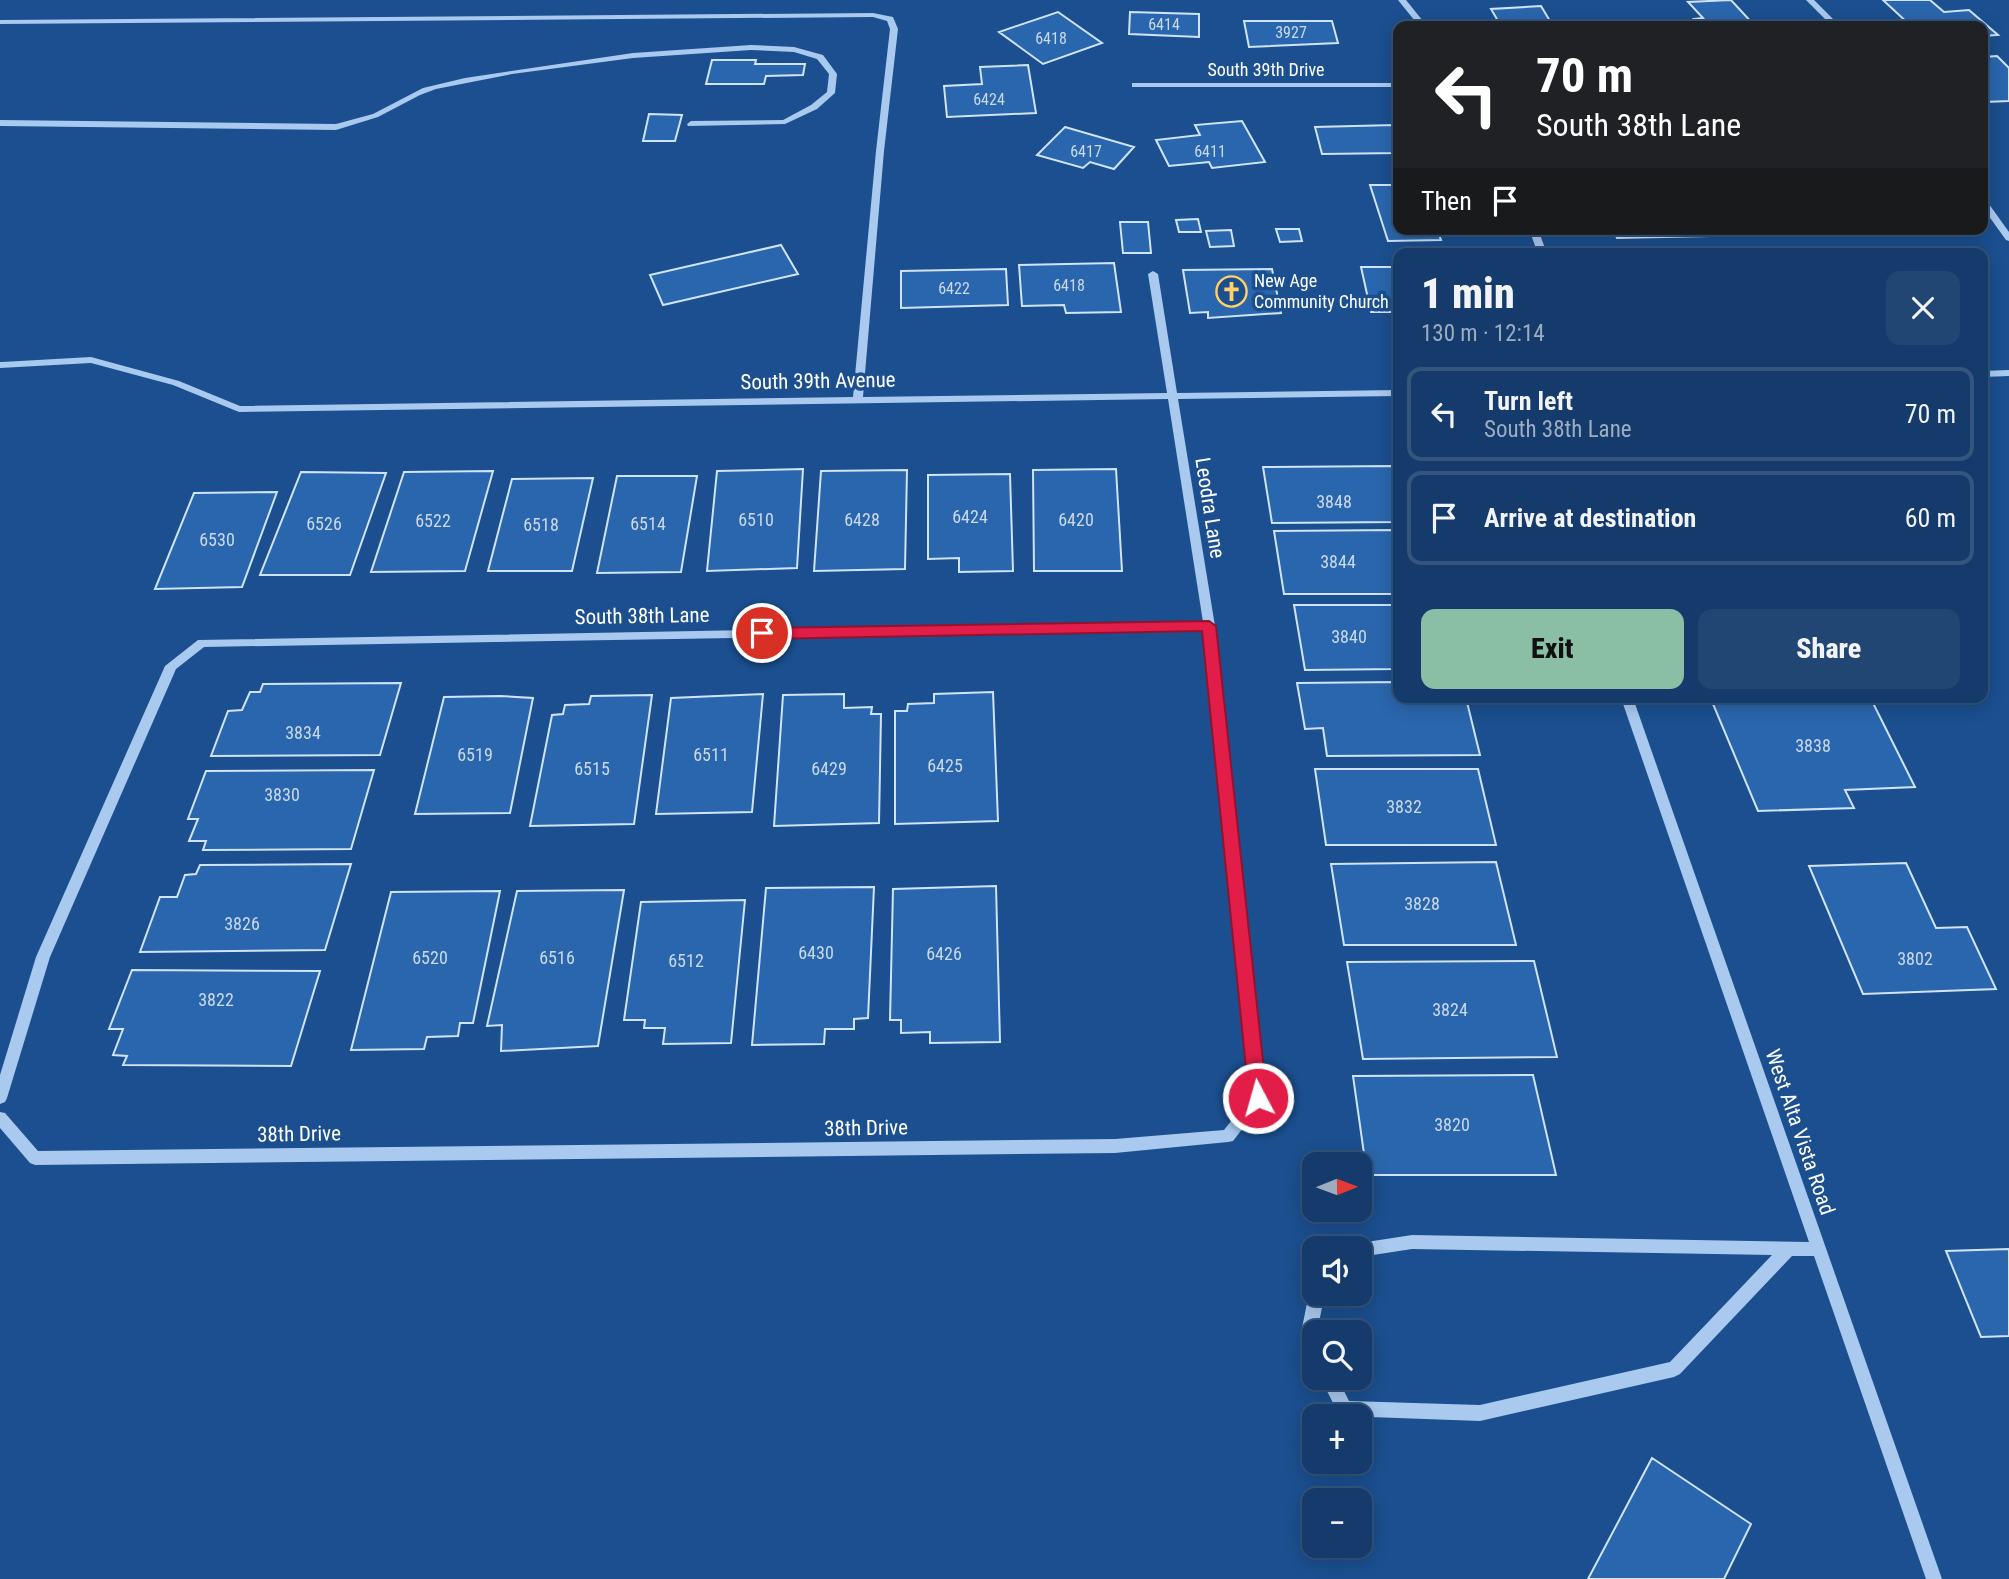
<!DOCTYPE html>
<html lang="en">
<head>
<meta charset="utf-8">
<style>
	:root { --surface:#143b6b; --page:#214673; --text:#f1f3f6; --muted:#9dadc1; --line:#33557e; --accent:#8abfa5 }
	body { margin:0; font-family:"Roboto Condensed",sans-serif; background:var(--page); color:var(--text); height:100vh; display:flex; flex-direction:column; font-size:26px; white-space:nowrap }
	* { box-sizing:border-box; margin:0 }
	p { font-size:23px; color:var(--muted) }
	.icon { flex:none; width:38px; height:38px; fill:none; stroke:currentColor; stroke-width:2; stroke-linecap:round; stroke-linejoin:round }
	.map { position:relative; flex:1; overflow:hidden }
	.panel { position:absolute; left:1393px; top:248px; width:595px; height:455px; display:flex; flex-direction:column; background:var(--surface); border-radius:14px; box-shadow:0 4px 18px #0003,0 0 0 2px var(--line) }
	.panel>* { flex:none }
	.guide { position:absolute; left:1393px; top:21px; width:595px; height:214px; border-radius:14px; box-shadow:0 4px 18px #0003,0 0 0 2px var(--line); background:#202124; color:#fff; overflow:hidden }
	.needle { width:46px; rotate:89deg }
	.tools { position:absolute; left:1302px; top:1152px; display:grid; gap:14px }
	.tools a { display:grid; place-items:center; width:70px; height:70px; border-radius:14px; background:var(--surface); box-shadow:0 4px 18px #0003,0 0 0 2px var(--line); font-size:35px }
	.pin { position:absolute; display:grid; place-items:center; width:60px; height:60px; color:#fff; margin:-30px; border:4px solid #fff; border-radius:50%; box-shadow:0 2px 7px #0007 }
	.me { position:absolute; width:77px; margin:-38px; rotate:354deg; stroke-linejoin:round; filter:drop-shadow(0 0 5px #0008) }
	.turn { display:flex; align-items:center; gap:24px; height:147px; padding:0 28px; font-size:32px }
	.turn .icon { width:91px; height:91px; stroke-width:2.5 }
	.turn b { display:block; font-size:49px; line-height:60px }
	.then { display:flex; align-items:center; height:66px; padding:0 28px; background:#0003; gap:14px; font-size:26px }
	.round { display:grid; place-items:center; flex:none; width:74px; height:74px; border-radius:14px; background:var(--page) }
	.headline { display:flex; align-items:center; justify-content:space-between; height:119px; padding:0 28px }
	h1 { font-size:42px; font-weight:800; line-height:52px }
	.primary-button { display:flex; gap:14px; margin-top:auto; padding:14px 28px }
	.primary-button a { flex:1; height:80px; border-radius:14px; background:var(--accent); color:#111; font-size:28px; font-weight:800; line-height:80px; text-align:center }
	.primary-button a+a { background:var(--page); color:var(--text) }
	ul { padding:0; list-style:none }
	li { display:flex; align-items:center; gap:21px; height:94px; margin:0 14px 10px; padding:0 14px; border:4px solid var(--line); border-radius:14px }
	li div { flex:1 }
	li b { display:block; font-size:26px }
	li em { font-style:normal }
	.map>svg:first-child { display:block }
</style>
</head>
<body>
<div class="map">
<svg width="2009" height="1579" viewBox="0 0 2009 1579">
	<rect width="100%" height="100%" fill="#1b4f8f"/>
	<!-- building -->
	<path fill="#2a66ad" stroke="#cfe3fa" stroke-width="2" d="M1731 0 1755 26H1701L1694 19 1703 18 1688 2Z
		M1883 0H1930L1944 12 1969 10 1998 35 1983 36V26H1911Z
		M1541 6 1553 26H1501L1491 9Z
		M1058 12 1102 43 1043 64 999 32Z
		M1130 12 1199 14V37L1129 34Z
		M1244 21H1332L1338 43 1249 47Z
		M1997 56 2009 68V101L1985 102 1983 99V57Z
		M712 60H756L755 64H805L803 75 766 76 764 84H706Z
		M1028 65 1036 113 947 117 944 86 982 84 980 67Z
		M649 114 682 115 675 141H643Z
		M1242 121 1265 162 1212 168 1209 162 1169 166 1156 140 1200 135 1195 125Z
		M1394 125 1398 153 1322 154 1315 127Z
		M1065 127 1134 147 1114 169 1090 162 1083 168 1037 155Z
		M1370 185H1398V229H1437L1441 240 1388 241Z
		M1198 219 1201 232H1179L1176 220Z
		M1120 222H1148L1151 253H1123Z
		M1276 229H1299L1302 241 1280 242Z
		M1613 229H1706L1709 236 1617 238Z
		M1863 229H1916L1918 233 1866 235Z
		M1231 230 1234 246 1210 247 1206 231Z
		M781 245 798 274 663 305 650 275Z
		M1114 263 1121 312 1066 313 1064 305 1022 306 1019 265Z
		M1361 267H1398V312H1371Z
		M1006 269 1008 305 901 308V271Z
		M1272 269 1281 313 1208 318V312L1190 313 1183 270Z
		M1395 466 1398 482V522L1272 523 1263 467Z
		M803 469 797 568 707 571 717 471Z
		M1116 469 1122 571H1034L1033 470Z
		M907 470 905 569 814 571 821 471Z
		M493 471 465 571 371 572 404 472Z
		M301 472 386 473 350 575H260Z
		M1010 474 1013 571 959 572V558L928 559V475Z
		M617 476H697L681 572 597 573Z
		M593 478 572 571H488L512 479Z
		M277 492 242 587 155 589 194 493Z
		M1398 530V594H1284L1274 531Z
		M1294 605H1398V669L1305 670Z
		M1398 682V698H1466L1480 755 1327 756 1323 728 1305 729 1297 683Z
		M401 683 380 755 211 756 228 711 242 710 250 692H260L263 684Z
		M993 692 998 821 895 824V711H907L908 704 934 703V694Z
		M763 694 752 812 656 814 671 698Z
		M844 694V708L872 707 871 714H881L879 823 774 826 783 695Z
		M652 695 634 824 530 826 552 715 563 714 565 705 589 704 591 696Z
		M500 696 533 698 510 813 415 814 444 697Z
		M1871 699 1915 787 1845 790 1854 808 1758 811 1713 704Z
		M1315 769H1478L1496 845H1326Z
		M374 770 351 849 203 850 206 841H189L198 819H188L206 771Z
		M1496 862 1516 945H1344L1331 864Z
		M1906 863 1936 928 1967 927 1996 989 1863 994 1809 866Z
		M351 864 325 950 140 952 160 897H177L185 875 196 874 200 865Z
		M996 886 1000 1042 930 1043V1032L901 1033V1020H890L893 889Z
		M874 887 868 1018 854 1019V1029H825L824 1044 752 1045 766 888Z
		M624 890 598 1046 501 1051 502 1025 487 1026 517 891Z
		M500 891 473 1023H460L458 1036 427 1037 424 1049 351 1050 391 892Z
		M745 900 731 1043 663 1044 665 1028H644L645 1020H624L641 902Z
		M1534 961 1557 1057 1363 1059 1347 962Z
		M132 970 320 971 291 1066 123 1065 127 1056 113 1055 123 1029H109Z
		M1533 1075 1556 1175H1367L1353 1076Z
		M2009 1249V1336L1981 1337 1946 1251Z
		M1652 1458 1751 1524 1724 1579H1588Z"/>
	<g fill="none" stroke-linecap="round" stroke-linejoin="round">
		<!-- minor -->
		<path fill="#a9c9ee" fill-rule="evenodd" d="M1398 0H1406L1427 26H1419Z
			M1806 0H1814L1840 26H1832Z
			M873 13 893 17 898 29 884 151 863 397 1167 393 1148 274 1153 271 1158 274 1177 393 1398 390V396L1178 399 1215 626 1265 1098 1263 1102 1233 1141 1228 1142 1115 1153 35 1165 30 1163 0 1128V1112L5 1113 38 1151 1115 1139 1224 1130 1251 1096 1204 630 204 647 176 669 50 957 7 1098 5 1102 0 1104V1075L36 957 165 666 198 640 1203 622 1168 399 239 412 173 385 91 363 0 368V362H2L91 357 179 381 240 406 853 397 876 151 890 29 887 21 873 17 0 24V20Z
			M751 45 794 47 823 55 837 74 835 93 817 109 785 124 688 126 687 124 691 121 783 120 811 105 827 92 829 74 817 59 794 52 751 50 633 58 512 74 436 89 420 95 378 117 336 130 0 126V120L336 124 373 114 423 88 465 78 633 53Z
			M1132 83H1398V87H1132Z
			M1983 199 1986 200 2009 232V241L2006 240 1983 208Z
			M1529 229H1538L1547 254H1538Z
			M2009 370V376L1983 377V371Z
			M1621 698H1633L1942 1579H1926L1814 1256H1792L1680 1374 1674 1377 1480 1421 1342 1416 1339 1415 1320 1377H1337L1349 1401 1480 1405 1670 1362 1772 1255 1412 1249 1360 1257V1248H1354L1360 1243 1412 1235 1809 1242Z
			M1314 1287V1293H1325L1317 1332H1314V1359L1309 1356 1300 1338 1309 1293Z"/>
	</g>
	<!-- route -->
	<path fill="#e11d48" stroke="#92132f" stroke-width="2" d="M1209 621 1216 626 1267 1098 1265 1104 1258 1106 1252 1104 1249 1098 1202 631 762 639 754 633 762 628Z"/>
	<!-- icons -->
	<defs>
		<symbol id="church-ring" viewBox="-11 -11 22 22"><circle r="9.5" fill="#1b4f8f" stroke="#ffd166" stroke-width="1.5"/><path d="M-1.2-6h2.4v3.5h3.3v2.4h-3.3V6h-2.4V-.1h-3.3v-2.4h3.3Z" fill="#ffd166"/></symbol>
	</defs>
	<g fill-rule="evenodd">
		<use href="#church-ring" x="1214" y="274" width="35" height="35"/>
	</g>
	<g text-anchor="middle" stroke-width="7" stroke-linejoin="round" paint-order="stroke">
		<!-- far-number labels -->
		<g font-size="16" fill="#cad9ea">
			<text x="1164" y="30">6414</text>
			<text x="1291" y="38">3927</text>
			<text x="1051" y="44">6418</text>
			<text x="989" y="105">6424</text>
			<text x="1086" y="157">6417</text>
			<text x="1210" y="157">6411</text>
			<text x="1069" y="291">6418</text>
			<text x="954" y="294">6422</text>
		</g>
		<!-- far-street labels -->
		<g font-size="18" fill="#fff" stroke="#1b4f8f">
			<text x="1266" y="76">South 39th Drive</text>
		</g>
		<!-- far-poi labels -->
		<g font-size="18" fill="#fff" stroke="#1b4f8f" text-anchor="start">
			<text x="1254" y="287">New Age<tspan x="1254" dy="21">Community Church</tspan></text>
		</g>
		<!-- number labels -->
		<g font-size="18" fill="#cad9ea">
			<text x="1334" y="508">3848</text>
			<text x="970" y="523">6424</text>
			<text x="756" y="526">6510</text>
			<text x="862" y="526">6428</text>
			<text x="1076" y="526">6420</text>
			<text x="433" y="527">6522</text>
			<text x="324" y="530">6526</text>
			<text x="648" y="530">6514</text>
			<text x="541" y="531">6518</text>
			<text x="217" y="546">6530</text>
			<text x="1338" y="568">3844</text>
			<text x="1349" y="643">3840</text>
			<text x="303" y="739">3834</text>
			<text x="1813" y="752">3838</text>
			<text x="475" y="761">6519</text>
			<text x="711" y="761">6511</text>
			<text x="945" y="772">6425</text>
			<text x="592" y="775">6515</text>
			<text x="829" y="775">6429</text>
			<text x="282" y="801">3830</text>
			<text x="1404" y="813">3832</text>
			<text x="1422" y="910">3828</text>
			<text x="242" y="930">3826</text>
			<text x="816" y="959">6430</text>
			<text x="944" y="960">6426</text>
			<text x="430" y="964">6520</text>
			<text x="557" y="964">6516</text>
			<text x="1915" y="965">3802</text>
			<text x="686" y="967">6512</text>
			<text x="216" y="1006">3822</text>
			<text x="1450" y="1016">3824</text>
			<text x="1452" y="1131">3820</text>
		</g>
		<!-- street labels -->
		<g font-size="21" fill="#fff" stroke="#1b4f8f">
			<text transform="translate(818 381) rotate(-1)" y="7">South 39th Avenue</text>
			<text transform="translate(1210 508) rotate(81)" y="7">Leodra Lane</text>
			<text transform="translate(642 616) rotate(-1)" y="7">South 38th Lane</text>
			<text transform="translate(866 1128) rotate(-1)" y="7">38th Drive</text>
			<text transform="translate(1800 1132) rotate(71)" y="7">West Alta Vista Road</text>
			<text transform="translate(299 1134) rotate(-1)" y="7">38th Drive</text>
		</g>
	</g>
</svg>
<div class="tools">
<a><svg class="needle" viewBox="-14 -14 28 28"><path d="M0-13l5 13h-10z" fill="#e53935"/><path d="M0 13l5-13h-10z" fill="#9dadc1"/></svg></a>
<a><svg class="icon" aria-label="sound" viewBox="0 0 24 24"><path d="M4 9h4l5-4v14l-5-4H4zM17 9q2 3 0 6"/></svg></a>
<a><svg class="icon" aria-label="search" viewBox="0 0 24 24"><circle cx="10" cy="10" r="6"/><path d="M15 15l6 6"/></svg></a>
<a>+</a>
<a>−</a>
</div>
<div class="pin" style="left:762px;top:633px;background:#d93025"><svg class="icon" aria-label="arrive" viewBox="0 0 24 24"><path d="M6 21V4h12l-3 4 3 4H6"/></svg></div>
<svg class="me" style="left:1258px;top:1098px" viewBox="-20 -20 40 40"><circle r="17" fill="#e11d48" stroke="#fff" stroke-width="3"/><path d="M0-11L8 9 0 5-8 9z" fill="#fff"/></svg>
<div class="guide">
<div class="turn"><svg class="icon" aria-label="left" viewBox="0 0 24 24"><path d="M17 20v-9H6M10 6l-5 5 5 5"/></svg><div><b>70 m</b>South 38th Lane</div></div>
<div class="then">Then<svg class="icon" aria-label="arrive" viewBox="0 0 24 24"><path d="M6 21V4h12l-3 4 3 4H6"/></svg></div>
</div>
<section class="panel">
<div class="headline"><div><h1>1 min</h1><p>130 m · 12:14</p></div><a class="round"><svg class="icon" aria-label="close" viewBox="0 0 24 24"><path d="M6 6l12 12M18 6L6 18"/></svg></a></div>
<ul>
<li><svg class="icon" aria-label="left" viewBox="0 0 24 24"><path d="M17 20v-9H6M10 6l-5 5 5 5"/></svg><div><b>Turn left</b><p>South 38th Lane</p></div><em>70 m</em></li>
<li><svg class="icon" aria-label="arrive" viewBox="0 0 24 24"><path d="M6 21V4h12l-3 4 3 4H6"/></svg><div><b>Arrive at destination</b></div><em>60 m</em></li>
</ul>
<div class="primary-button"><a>Exit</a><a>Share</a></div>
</section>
</div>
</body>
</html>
